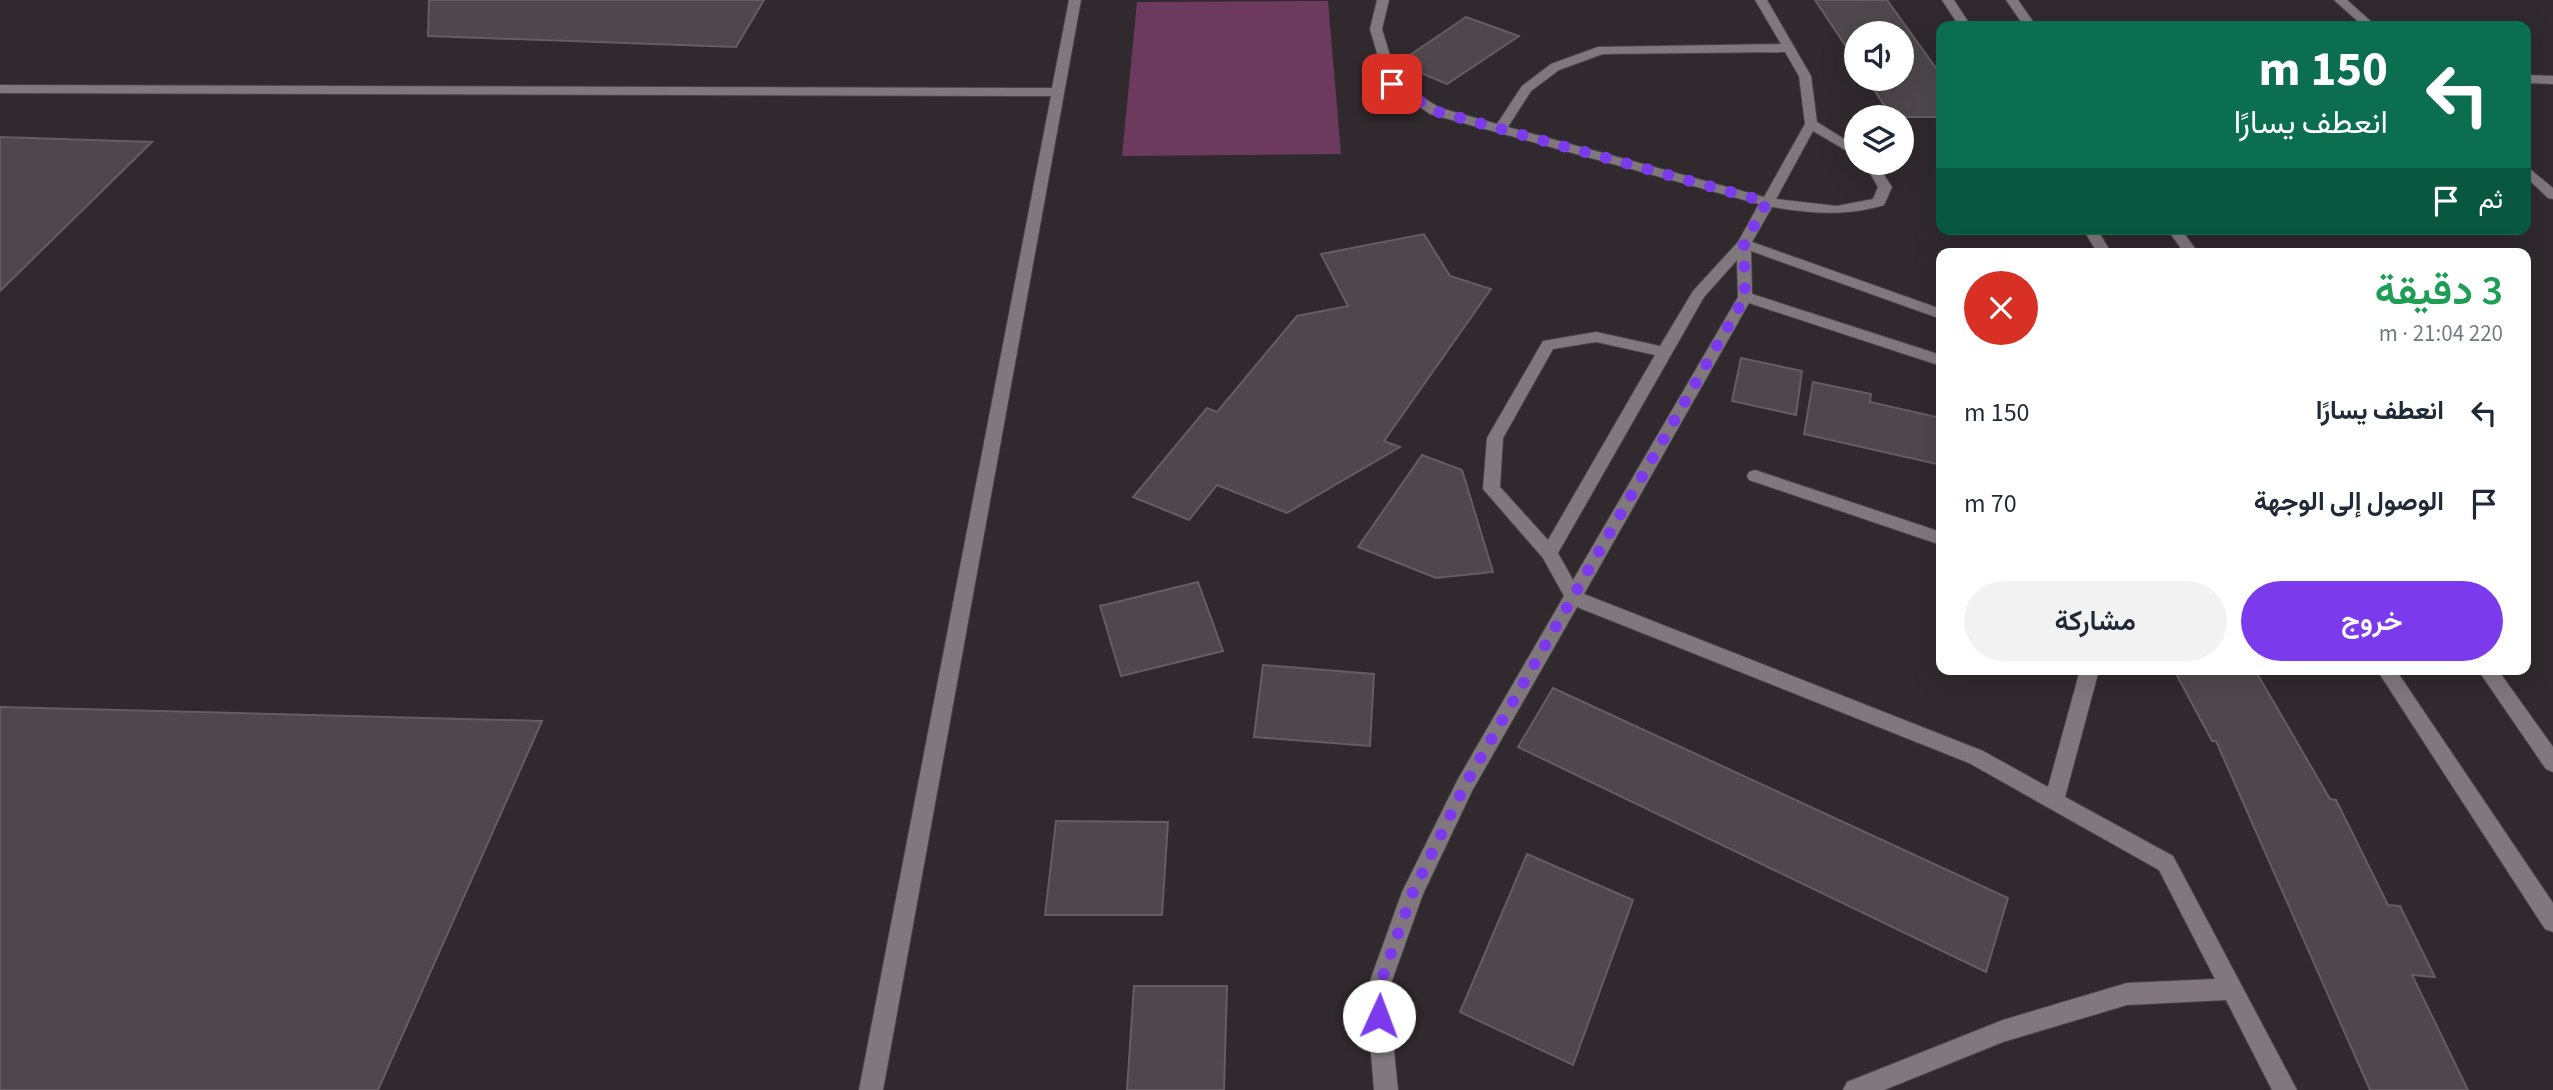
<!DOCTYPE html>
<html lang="ar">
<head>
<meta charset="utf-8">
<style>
	:root { --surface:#fff; --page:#f2f2f3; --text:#1f2937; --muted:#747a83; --accent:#7c3aed }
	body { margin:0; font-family:"Source Sans 3",Vazirmatn,sans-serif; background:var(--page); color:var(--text); direction:rtl; height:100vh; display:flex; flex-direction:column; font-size:26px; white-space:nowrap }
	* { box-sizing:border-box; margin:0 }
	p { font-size:23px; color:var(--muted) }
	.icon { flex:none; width:38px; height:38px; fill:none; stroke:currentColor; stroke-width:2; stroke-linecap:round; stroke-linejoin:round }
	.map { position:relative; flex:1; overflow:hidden; direction:ltr }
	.drawer { position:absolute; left:1936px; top:248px; width:595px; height:427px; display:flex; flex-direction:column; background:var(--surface); border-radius:14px; box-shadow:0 7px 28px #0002; direction:rtl }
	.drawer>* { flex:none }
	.banner { position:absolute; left:1936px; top:21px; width:595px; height:214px; border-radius:14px; box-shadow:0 7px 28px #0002; direction:rtl; background:#0b6e4f; color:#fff; overflow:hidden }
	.buttons { position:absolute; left:1844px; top:21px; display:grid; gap:14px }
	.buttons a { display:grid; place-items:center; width:70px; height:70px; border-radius:50%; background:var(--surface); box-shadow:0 7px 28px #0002; font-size:35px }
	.pin { position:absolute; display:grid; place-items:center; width:60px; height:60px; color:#fff; margin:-30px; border-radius:14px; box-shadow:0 4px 10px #0006 }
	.me { position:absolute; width:77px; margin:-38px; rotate:2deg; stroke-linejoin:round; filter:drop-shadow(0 0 5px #0008) }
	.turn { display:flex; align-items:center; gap:24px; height:147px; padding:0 28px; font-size:32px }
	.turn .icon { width:91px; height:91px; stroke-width:2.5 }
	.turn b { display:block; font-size:49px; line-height:60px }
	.then { display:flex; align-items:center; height:66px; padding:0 28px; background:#0003; gap:14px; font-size:26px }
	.round { display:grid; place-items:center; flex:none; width:74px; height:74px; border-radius:37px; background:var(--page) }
	.headline { display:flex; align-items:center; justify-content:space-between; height:119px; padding:0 28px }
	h1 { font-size:42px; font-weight:600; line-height:52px; color:#1e9e55 }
	.cta { display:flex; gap:14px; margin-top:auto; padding:14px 28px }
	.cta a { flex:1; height:80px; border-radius:42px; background:var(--accent); color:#fff; font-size:28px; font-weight:600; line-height:80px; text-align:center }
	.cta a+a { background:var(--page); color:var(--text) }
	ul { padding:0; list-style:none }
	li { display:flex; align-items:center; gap:21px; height:91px; padding:0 28px }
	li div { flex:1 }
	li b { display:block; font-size:26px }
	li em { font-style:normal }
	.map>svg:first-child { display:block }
</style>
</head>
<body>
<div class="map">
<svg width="2553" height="1090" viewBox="0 0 2553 1090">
	<rect width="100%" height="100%" fill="#30292d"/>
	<!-- green -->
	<path fill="#6c3a5d" d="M1328 1 1341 154 1122 156 1137 2Z"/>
	<!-- building -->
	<path fill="#4e474b" stroke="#645d62" stroke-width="2" d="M429 0H764L736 47 428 36Z
		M1815 0H1887L1941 75V117H1892L1867 79H1902V33H1857V63Z
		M1466 17 1519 36 1447 84 1398 63Z
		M0 137 152 142 0 291Z
		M1424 234 1450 276 1491 289 1384 441 1400 447 1287 513 1217 485 1189 520 1133 497 1207 408 1217 412 1297 316 1348 306 1321 254Z
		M1741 358 1802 371 1796 415 1732 401Z
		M1813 382 1871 394 1870 402 1941 418V465L1804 434Z
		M1422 455 1462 470 1493 572 1436 578 1358 547Z
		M1198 582 1223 651 1121 676 1100 606Z
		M1263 665 1374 674 1370 746 1254 737Z
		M2174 670H2255L2330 799 2336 800 2388 905 2400 906 2435 977 2412 975 2468 1090H2370L2216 741H2212Z
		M1553 688 2008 898 1986 972 1518 747Z
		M0 707 542 721 378 1090H0Z
		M1056 821 1168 822 1162 915H1045Z
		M1527 854 1633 900 1573 1065 1460 1012Z
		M1134 986H1227L1224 1090H1127Z"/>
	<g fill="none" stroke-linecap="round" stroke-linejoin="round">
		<defs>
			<path id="minor" d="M1069 0H1081L883 1090H859L1051 96 0 93V85L1052 88Z
				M1377 0H1389L1382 29 1398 82 1440 108 1497 124 1522 86 1551 64 1598 47 1781 44 1755 0H1767L1811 76 1817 122 1857 147V157L1813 131 1776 199 1837 206 1873 199 1878 187 1864 163H1876L1892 187 1884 205C1845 217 1811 213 1772 207L1752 242 1941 309V319L1751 251 1752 294 1941 355V366L1749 303 1584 594 1983 751 2048 787 2080 670H2099L2065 797 2173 856 2297 1090H2272L2226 1000 2127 1005 2003 1042 1884 1090H1843L1847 1082 2003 1020 2127 983 2215 979 2159 870 1969 763 1577 607 1472 791 1423 894 1388 992 1398 1090H1374L1366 992 1402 892 1458 779 1564 596 1543 558 1483 489 1487 438 1543 341 1596 332 1660 346 1693 291 1738 242 1759 204 1430 114 1386 84 1370 29ZM1785 52 1799 76 1805 124 1764 197 1508 127 1531 91 1559 70 1603 54ZM1737 260 1738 297 1573 580 1558 553 1704 297ZM1596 342 1655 355 1548 540 1500 487 1503 438 1553 349Z
				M1942 0H1954L1971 26H1959Z
				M2006 0H2018L2036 26H2024Z
				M2334 0H2347L2376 26H2363Z
				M2525 75 2553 76V84L2525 83Z
				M2525 165 2553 188V199L2548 198 2525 176Z
				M2083 229H2097L2112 254H2098Z
				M2167 229H2181L2199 254H2185Z
				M1755 470 1941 532V545L1749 480 1747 476 1749 472Z
				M2377 670H2396L2553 903V932L2545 929Z
				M2478 670H2498L2553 747V772L2546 769Z"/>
		</defs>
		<!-- minor casing -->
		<use href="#minor" stroke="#4a4448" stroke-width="2"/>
		<!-- minor -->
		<use href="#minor" fill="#80787d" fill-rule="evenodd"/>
	</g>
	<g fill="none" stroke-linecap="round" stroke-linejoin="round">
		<!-- route -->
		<path stroke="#7c3aed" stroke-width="12" stroke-dasharray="0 21.6" d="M1379 1016 1377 992 1413 892 1465 785 1745 297 1744 244 1767 202 1435 111 1392 84"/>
	</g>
</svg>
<div class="buttons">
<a><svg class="icon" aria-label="sound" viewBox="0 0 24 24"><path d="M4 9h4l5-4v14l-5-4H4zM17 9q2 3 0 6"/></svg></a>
<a><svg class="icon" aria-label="layers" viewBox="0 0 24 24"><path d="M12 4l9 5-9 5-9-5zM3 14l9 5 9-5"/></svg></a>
</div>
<div class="pin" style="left:1392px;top:84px;background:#d93025"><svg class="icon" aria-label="arrive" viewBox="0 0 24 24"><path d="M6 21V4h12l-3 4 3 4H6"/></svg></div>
<svg class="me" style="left:1379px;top:1016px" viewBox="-20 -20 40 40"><circle r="19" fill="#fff"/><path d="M0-13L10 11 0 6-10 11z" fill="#7c3aed"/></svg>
<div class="banner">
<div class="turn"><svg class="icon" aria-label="left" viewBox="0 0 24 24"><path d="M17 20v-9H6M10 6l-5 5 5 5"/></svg><div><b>150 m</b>انعطف يسارًا</div></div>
<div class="then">ثم<svg class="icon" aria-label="arrive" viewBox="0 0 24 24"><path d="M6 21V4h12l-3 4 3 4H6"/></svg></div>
</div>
<section class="drawer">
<div class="headline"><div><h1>3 دقيقة</h1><p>220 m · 21:04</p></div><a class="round" style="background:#d93025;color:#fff"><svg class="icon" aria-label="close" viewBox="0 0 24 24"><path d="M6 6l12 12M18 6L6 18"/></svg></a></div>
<ul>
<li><svg class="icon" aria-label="left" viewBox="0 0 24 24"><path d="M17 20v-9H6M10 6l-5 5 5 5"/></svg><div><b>انعطف يسارًا</b></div><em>150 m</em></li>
<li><svg class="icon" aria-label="arrive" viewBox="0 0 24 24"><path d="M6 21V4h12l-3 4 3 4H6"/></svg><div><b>الوصول إلى الوجهة</b></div><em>70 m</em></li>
</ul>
<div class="cta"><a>خروج</a><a>مشاركة</a></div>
</section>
</div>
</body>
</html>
